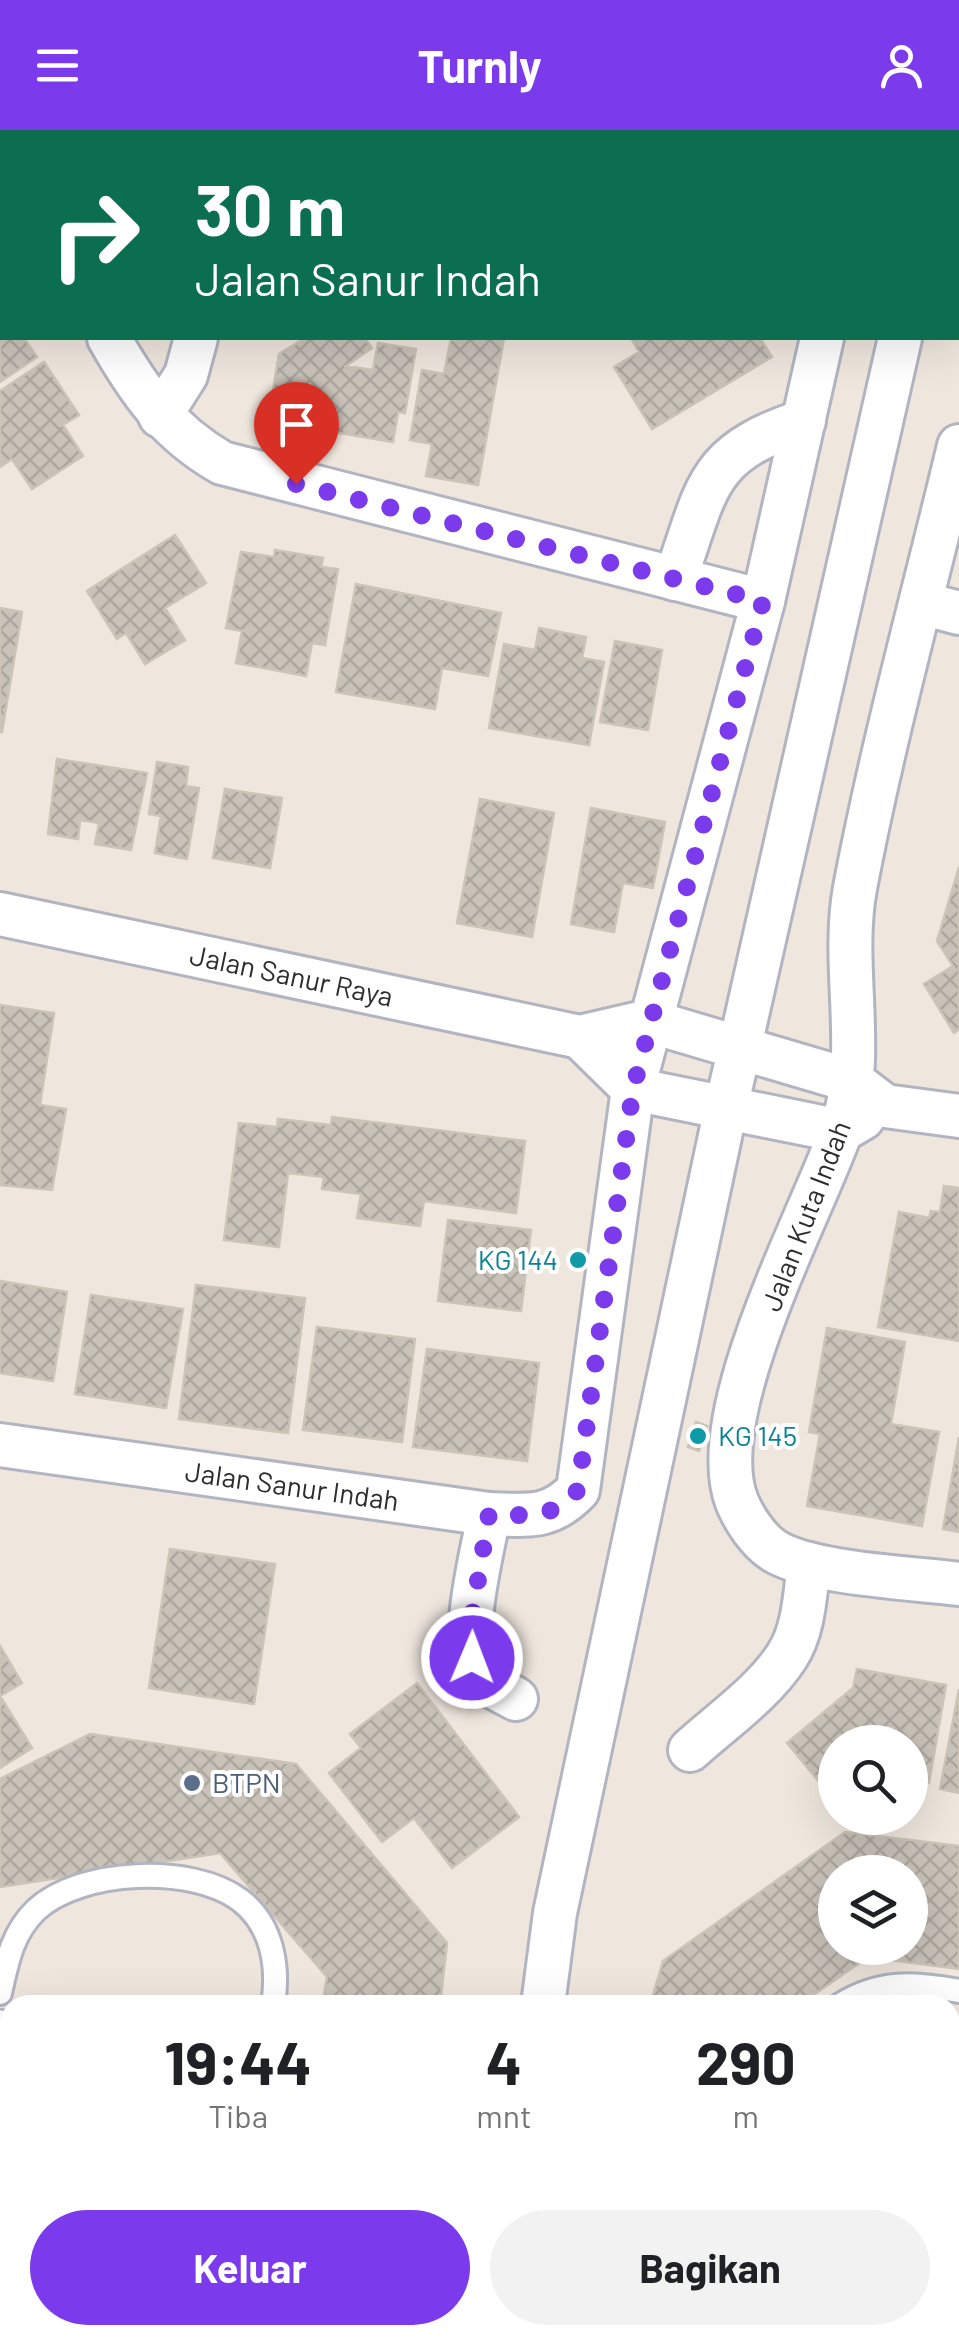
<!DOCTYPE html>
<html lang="id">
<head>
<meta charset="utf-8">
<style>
	:root { --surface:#fff; --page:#f2f2f2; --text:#202124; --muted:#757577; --accent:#7c3aed }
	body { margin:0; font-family:Barlow,sans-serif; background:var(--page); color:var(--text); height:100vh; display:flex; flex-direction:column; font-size:38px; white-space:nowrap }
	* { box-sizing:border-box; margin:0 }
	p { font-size:32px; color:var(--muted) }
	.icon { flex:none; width:55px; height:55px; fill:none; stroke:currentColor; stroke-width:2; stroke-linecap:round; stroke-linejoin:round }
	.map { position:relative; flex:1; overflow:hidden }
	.sheet { position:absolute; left:0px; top:1865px; width:960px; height:350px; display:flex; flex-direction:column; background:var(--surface); border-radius:30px 30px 0 0; box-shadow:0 10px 40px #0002 }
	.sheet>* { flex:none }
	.guide { position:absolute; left:0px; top:0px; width:960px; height:210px; box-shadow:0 10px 40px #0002; background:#0b6e4f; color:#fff; overflow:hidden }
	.controls { position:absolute; left:818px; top:1595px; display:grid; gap:20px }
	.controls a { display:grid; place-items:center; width:110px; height:110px; border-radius:50%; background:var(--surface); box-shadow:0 10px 40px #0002; font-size:50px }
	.pin { position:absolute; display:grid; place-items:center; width:85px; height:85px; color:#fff; margin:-102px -42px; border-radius:50% 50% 50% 0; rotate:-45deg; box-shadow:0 0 10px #0007 }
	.pin .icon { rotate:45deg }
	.me { position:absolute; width:110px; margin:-55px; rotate:1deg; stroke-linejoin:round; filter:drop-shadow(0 0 8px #0008) }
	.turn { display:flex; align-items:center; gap:35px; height:210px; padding:0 30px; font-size:45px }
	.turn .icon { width:130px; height:130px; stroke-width:2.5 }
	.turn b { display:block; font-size:70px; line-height:85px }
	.eta { display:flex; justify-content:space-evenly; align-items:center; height:170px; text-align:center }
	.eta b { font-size:60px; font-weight:700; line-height:70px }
	.button { display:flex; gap:20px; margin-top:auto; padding:20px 30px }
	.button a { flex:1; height:115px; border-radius:60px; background:var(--accent); color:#fff; font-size:40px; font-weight:700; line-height:115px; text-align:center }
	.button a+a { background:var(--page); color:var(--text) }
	header { display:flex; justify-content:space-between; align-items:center; height:130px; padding:0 30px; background:var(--accent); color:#fff; font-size:45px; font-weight:700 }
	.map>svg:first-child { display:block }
</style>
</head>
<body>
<header><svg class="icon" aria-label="menu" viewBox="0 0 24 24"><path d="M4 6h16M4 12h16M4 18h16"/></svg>Turnly<svg class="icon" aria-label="person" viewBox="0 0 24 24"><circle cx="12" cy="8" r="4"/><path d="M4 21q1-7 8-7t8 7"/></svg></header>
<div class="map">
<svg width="959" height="2215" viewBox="0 0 959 2215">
	<defs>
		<pattern id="building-cross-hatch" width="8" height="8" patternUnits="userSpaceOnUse" patternTransform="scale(2.5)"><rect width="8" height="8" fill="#c8c2b9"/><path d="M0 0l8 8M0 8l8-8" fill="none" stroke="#aca79f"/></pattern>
	</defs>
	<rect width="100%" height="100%" fill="#efe7de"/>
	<!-- building -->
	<path fill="url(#building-cross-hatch)" stroke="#cbc4b7" stroke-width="2.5" fill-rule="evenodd" d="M317 0H421L423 2H319Z
		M0 172 2 208H24L37 227 0 252Z
		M305 208H365L372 218 346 236 373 240 378 213 416 219 405 283 398 282 393 312 268 291 279 224Z
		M451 208H504L478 355 426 346 432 314 410 310 422 240 444 244Z
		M631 208H760L772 227 652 299 614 237 639 222Z
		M44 232 79 285 63 295 83 326 32 359 12 329 0 337V261Z
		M175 405 206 453 165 478 185 510 145 534 126 503 117 509 87 461Z
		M275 420 323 428 321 437 338 439 325 515 312 513 306 546 236 533 242 501 226 498 241 422 274 427Z
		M356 454 501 483 488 546 442 538 435 579 336 562Z
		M0 478 22 482 2 602H0Z
		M539 498 586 507 582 528 604 532 589 615 489 598 504 514 535 520Z
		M615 511 662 520 648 600 600 592Z
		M57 629 147 643 131 720 95 714 99 693 80 690 78 709 48 704Z
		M157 632 188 637 186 656 199 658 187 729 155 723 161 686 149 684Z
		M225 659 282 668 270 738 213 728Z
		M480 669 554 683 532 807 457 793Z
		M591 678 665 692 653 758 623 753 614 802 571 794Z
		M959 737V899L954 903 924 854 953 836 937 811Z
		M0 875 54 883 40 975 66 979 52 1060 0 1055Z
		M332 987 525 1011 516 1083 424 1071 420 1096 357 1088 361 1064 322 1059 324 1047 288 1043 279 1117 224 1110 239 993 277 997 278 989 331 995Z
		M944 1056 959 1058V1211L878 1197 899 1082 929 1088 931 1081 940 1082Z
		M448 1090 531 1100 521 1181 438 1171Z
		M0 1151 67 1162 53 1251 0 1243Z
		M196 1155 305 1168 288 1303 179 1289Z
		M91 1165 183 1179 166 1278 75 1264Z
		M317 1197 415 1209 402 1312 303 1300Z
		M827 1198 905 1212 891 1294 939 1302 922 1396 807 1376 820 1304 809 1302Z
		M427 1219 539 1233 527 1331 413 1317Z
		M696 1292 707 1296 699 1321 688 1317Z
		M959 1307V1402L943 1399Z
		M170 1419 275 1434 254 1574 149 1558Z
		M0 1516 22 1553 0 1566 32 1618 0 1638Z
		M857 1539 946 1555 929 1653 910 1650V1612H835V1671L787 1613 853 1558Z
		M417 1553 519 1687 452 1738 414 1688 382 1712 329 1643 361 1618 350 1604Z
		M959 1559V1663L940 1659Z
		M90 1604 296 1634 447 1813 440 1875H322L327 1847 220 1723 0 1757V1649Z
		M845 1702 959 1716V1839L868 1827 799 1875H650L663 1831ZM835 1742H910V1818H835Z
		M0 2159 10 2161V2205H84L82 2215H0Z
		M120 2205H293L291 2215H119Z
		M299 2206 356 2215H297Z"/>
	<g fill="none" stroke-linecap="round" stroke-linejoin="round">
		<defs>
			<path id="lane" d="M0 1863C7 1832 12 1803 36 1780 80 1739 192 1734 240 1770 273 1795 279 1838 273 1875
				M840 1875C880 1850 913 1853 959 1861
				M0 2129 10 2130
				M412 2205 415 2215
				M89 2215 91 2205
				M107 2215 109 2205
				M540 2215 542 2205"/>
			<g id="street">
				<path d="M868 2V0"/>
				<path d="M946 2 947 0"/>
				<path d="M0 81H2"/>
				<path d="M109 208C139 261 168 302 222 333L763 471"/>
				<path d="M160 286 186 245 196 208"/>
				<path d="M959 316C924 463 883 610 855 758 840 840 869 927 839 1006 807 1093 703 1286 737 1372 744 1389 758 1410 773 1420 809 1444 914 1448 959 1454"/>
				<path d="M675 449C708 358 703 324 804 291"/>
				<path d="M921 473 959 483"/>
				<path id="s1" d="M0 784 580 907 649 891 852 951 885 976 959 986"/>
				<path d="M580 907 633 959 841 1001 863 988"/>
				<path id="s2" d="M0 1315 489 1384C529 1385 549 1390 578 1360L633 959 763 471 822 208"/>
				<path d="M489 1384C483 1422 455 1518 482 1548 490 1557 506 1563 516 1569"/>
				<path d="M690 1620C722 1591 763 1563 787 1526 804 1500 805 1464 809 1434"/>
				<path d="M543 1875 555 1783 726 978 900 208"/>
				<path d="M480 2215 481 2205"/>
			</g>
			<path id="secondary" d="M0 1908 10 1910
				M950 2056 959 2057
				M819 2205 894 2215"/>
			<path id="highway" d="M0 1946 10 1948
				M0 2067 10 2069
				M950 2101 959 2102
				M950 2204 959 2205"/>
		</defs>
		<!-- lane casing -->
		<use href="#lane" stroke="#b2b5c1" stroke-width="28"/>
		<!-- street casing -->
		<use href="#street" stroke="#b2b5c1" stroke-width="48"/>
		<!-- secondary casing -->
		<use href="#secondary" stroke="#b2b5c1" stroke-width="60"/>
		<!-- highway casing -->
		<use href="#highway" stroke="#c8c8c8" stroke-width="60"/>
		<!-- lane -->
		<use href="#lane" stroke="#fff" stroke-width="22"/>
		<!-- street -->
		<use href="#street" stroke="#fff" stroke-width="42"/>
		<!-- secondary -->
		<use href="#secondary" stroke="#fff" stroke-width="55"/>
		<!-- highway -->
		<use href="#highway" stroke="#ff9f59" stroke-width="55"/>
	</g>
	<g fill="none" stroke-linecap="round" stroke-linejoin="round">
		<!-- route -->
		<path stroke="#7c3aed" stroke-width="18" stroke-dasharray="0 32.4" d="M296 354 763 471 633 959 578 1360C549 1391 529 1385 489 1384L469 1504 472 1528"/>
	</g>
	<!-- markers -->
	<g fill="#0f9aa8" stroke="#fff" stroke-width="4">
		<circle cx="578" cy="1130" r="10"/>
		<circle cx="698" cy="1306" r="10"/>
	</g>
	<circle fill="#5c6f8a" stroke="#fff" stroke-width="4" cx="192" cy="1653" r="10"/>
	<g text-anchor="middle" stroke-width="8" stroke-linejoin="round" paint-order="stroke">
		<!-- street labels -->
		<g font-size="28" fill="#2d2d2d" stroke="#fff">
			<text dy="10" stroke="none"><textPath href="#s1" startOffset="298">Jalan Sanur Raya</textPath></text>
			<text transform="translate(806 1086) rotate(-69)" y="10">Jalan Kuta Indah</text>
			<text dy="10" stroke="none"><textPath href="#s2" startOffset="295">Jalan Sanur Indah</textPath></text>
		</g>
		<!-- culture labels -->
		<g font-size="28" fill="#0d838f" stroke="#fff" text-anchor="end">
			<text x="558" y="1140">KG 144</text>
			<text x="718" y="1316" text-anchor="start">KG 145</text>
		</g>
		<!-- service labels -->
		<g font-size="28" fill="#4e5e75" stroke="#fff" text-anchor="start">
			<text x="212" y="1663">BTPN</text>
		</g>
	</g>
</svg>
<div class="controls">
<a><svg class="icon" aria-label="search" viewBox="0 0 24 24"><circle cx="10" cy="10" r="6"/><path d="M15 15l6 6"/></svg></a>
<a><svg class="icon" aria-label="layers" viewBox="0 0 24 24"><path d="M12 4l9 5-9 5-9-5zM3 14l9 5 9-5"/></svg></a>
</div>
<div class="pin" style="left:296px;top:354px;background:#d93025"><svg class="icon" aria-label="arrive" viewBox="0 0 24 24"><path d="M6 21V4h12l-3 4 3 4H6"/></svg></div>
<svg class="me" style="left:472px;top:1528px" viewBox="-20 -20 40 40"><circle r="17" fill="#7c3aed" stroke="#fff" stroke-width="3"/><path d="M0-11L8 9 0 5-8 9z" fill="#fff"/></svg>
<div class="guide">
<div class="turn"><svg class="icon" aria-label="right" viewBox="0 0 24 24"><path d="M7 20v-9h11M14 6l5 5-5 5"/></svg><div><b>30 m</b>Jalan Sanur Indah</div></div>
</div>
<section class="sheet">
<div class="eta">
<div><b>19:44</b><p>Tiba</p></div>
<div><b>4</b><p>mnt</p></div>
<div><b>290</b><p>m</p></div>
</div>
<div class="button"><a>Keluar</a><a>Bagikan</a></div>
</section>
</div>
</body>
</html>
